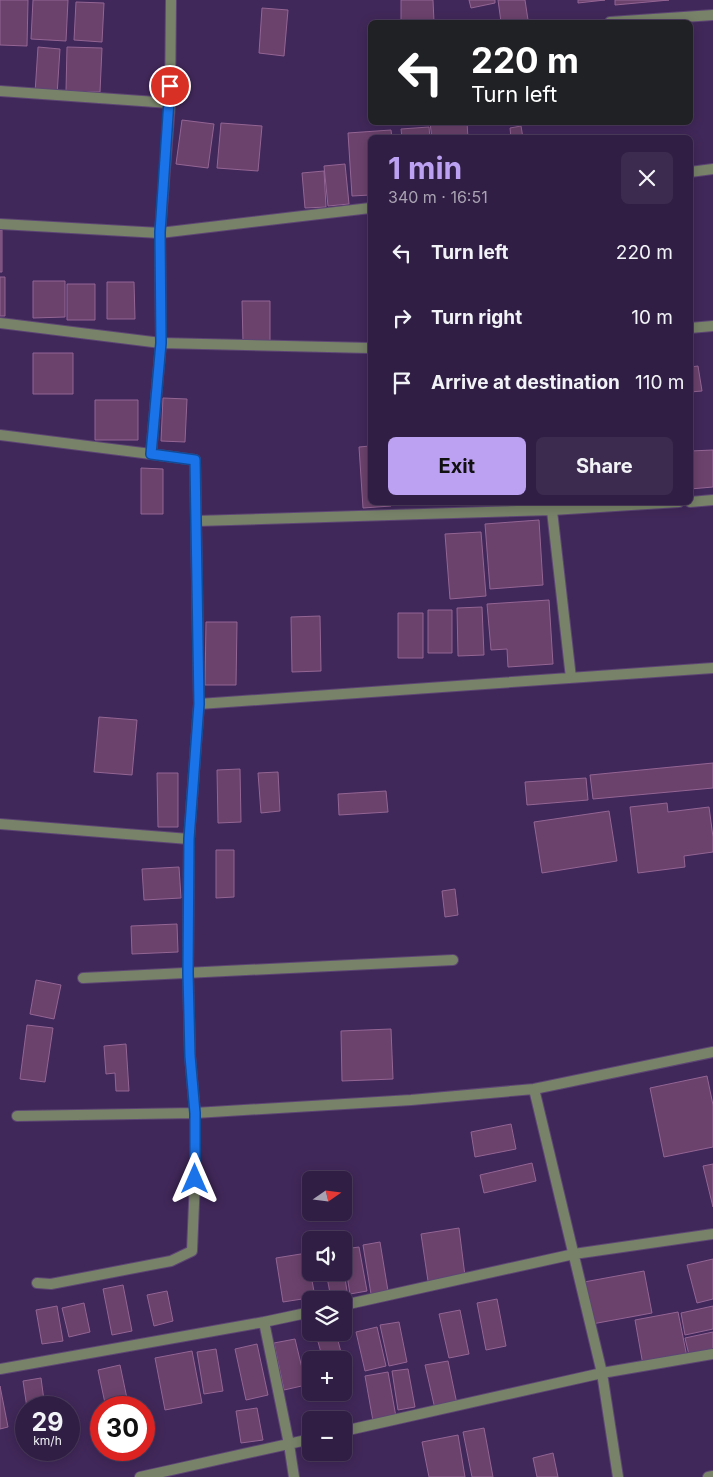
<!DOCTYPE html>
<html lang="en">
<head>
<meta charset="utf-8">
<style>
	:root { --surface:#311e44; --page:#3d2b4f; --text:#f1f3f6; --muted:#a8a2b2; --line:#4c3c5d; --accent:#bca0f2 }
	body { margin:0; font-family:Inter,sans-serif; background:var(--page); color:var(--text); height:100vh; display:flex; flex-direction:column; font-size:19px; white-space:nowrap }
	* { box-sizing:border-box; margin:0 }
	p { font-size:16px; color:var(--muted) }
	.icon { flex:none; width:28px; height:28px; fill:none; stroke:currentColor; stroke-width:2; stroke-linecap:round; stroke-linejoin:round }
	.map { position:relative; flex:1; overflow:hidden }
	.details { position:absolute; left:368px; top:135px; width:325px; height:370px; display:flex; flex-direction:column; background:var(--surface); border-radius:8px; box-shadow:0 2px 12px #0003,0 0 0 1px var(--line) }
	.details>* { flex:none }
	.banner { position:absolute; left:368px; top:20px; width:325px; height:105px; border-radius:8px; box-shadow:0 2px 12px #0003,0 0 0 1px var(--line); background:#202124; color:#fff; overflow:hidden }
	.needle { width:32px; rotate:76deg }
	.buttons { position:absolute; left:302px; top:1171px; display:grid; gap:10px }
	.buttons a { display:grid; place-items:center; width:50px; height:50px; border-radius:8px; background:var(--surface); box-shadow:0 2px 12px #0003,0 0 0 1px var(--line); font-size:25px }
	.speed { position:absolute; left:15px; top:1396px; display:flex; gap:10px; font-size:25px; font-weight:700; text-align:center }
	.speed>* { display:grid; place-content:center; width:65px; height:65px; border-radius:50%; background:var(--surface); box-shadow:0 2px 12px #0003,0 0 0 1px var(--line); line-height:1 }
	.speed small { font-size:12px; font-weight:400 }
	.speed .limit { border:8px solid #d22; background:#fff; color:#111 }
	.pin { position:absolute; display:grid; place-items:center; width:42px; height:42px; color:#fff; margin:-21px; border:2px solid #fff; border-radius:50%; box-shadow:0 1px 5px #0007 }
	.me { position:absolute; width:55px; margin:-28px; rotate:0deg; stroke-linejoin:round; filter:drop-shadow(0 0 4px #0008) }
	.turn { display:flex; align-items:center; gap:18px; height:105px; padding:0 20px; font-size:22px }
	.turn .icon { width:65px; height:65px; stroke-width:2.5 }
	.turn b { display:block; font-size:35px; line-height:42px }
	.round { display:grid; place-items:center; flex:none; width:52px; height:52px; border-radius:8px; background:var(--page) }
	.head { display:flex; align-items:center; justify-content:space-between; height:85px; padding:0 20px }
	h1 { font-size:30px; font-weight:700; line-height:38px; color:var(--accent) }
	.cta { display:flex; gap:10px; margin-top:auto; padding:10px 20px }
	.cta a { flex:1; height:58px; border-radius:8px; background:var(--accent); color:#111; font-size:20px; font-weight:700; line-height:58px; text-align:center }
	.cta a+a { background:var(--page); color:var(--text) }
	ul { padding:0; list-style:none }
	li { display:flex; align-items:center; gap:15px; height:65px; padding:0 20px }
	li div { flex:1 }
	li b { display:block; font-size:19px }
	li em { font-style:normal }
	.map>svg:first-child { display:block }
</style>
</head>
<body>
<div class="map">
<svg width="713" height="1477" viewBox="0 0 713 1477">
	<rect width="100%" height="100%" fill="#41285a"/>
	<!-- building -->
	<path fill="#6b426c" stroke="#936594" d="M0 0H28L27 46 0 45Z
		M33 0H68L66 41 31 39Z
		M401 0H433L434 22H401Z
		M469 0H495V3L471 8Z
		M498 0H525L528 20 501 22Z
		M578 0H605L578 3Z
		M615 0H669L615 5Z
		M76 2 104 3 102 42 74 40Z
		M262 8 288 10 284 56 259 53Z
		M38 47 60 49 57 95 35 93Z
		M67 47 102 48 100 92 66 91Z
		M182 120 214 124 208 168 176 164Z
		M440 122H467L468 138H432L430 123Z
		M221 123 262 126 258 171 217 168Z
		M521 126 523 138H511L510 128Z
		M429 127 430 138H402L401 129Z
		M391 130 392 138H370V195L352 196 348 133Z
		M345 164 349 204 328 206 324 166Z
		M324 171 326 207 305 208 302 173Z
		M0 230H2V272H0Z
		M0 277H5V316H0Z
		M33 281H65V317L33 318Z
		M107 282H134L135 319H107Z
		M67 284H95V320H67Z
		M242 301H270V342H243Z
		M33 353H73V394H33Z
		M698 366 702 391 690 392V367Z
		M163 398 187 399 185 442 161 441Z
		M95 400H138V440H95Z
		M370 446V502H391V506L363 508 359 447Z
		M713 450V487L690 489V451Z
		M141 468 163 469V514H141Z
		M539 520 543 585 490 589 485 524Z
		M481 532 486 596 450 599 445 534Z
		M549 600 553 664 508 667 507 649 491 650 487 604Z
		M482 607 484 655 458 656 457 608Z
		M428 610H452V653H428Z
		M398 613H423V658H398Z
		M320 616 321 671 292 672 291 617Z
		M206 622H237L236 685H205Z
		M99 717 137 720 132 775 94 772Z
		M713 763V788L593 799 590 775Z
		M240 769 241 822 218 823 217 770Z
		M278 772 280 811 261 813 258 773Z
		M157 773H178V827H158Z
		M586 778 588 800 527 805 525 782Z
		M386 791 388 812 339 815 338 794Z
		M667 803 668 812 709 807 713 837V852L684 856 685 867 638 873 630 807Z
		M609 811 617 861 542 873 534 822Z
		M216 850H234V897L216 898Z
		M179 867 181 898 144 900 142 869Z
		M455 889 458 915 445 917 442 891Z
		M177 924 178 952 132 954 131 926Z
		M36 980 61 985 54 1019 30 1014Z
		M27 1025 53 1028 45 1082 20 1079Z
		M391 1029 393 1079 342 1081 341 1031Z
		M126 1044 129 1091H116L115 1073 106 1074 104 1046Z
		M707 1076 713 1105V1147L664 1157 650 1088Z
		M511 1124 516 1149 475 1157 471 1132Z
		M532 1163 536 1181 484 1193 480 1175Z
		M713 1164V1207L703 1166Z
		M459 1228 465 1276 428 1281 421 1234Z
		M380 1242 388 1291 371 1294 363 1245Z
		M359 1247 367 1291 350 1294 344 1257V1249Z
		M307 1253 315 1297 283 1302 276 1258Z
		M713 1259V1299L697 1303 687 1265Z
		M644 1271 652 1313 592 1324 584 1282Z
		M326 1272H344L347 1291 330 1293Z
		M123 1285 132 1331 112 1335 103 1289Z
		M167 1291 173 1321 154 1326 147 1295Z
		M497 1299 506 1346 486 1350 477 1303Z
		M84 1303 90 1332 69 1337 62 1308Z
		M57 1306 63 1341 42 1344 36 1310Z
		M713 1306V1329L685 1335 681 1313Z
		M460 1310 469 1354 449 1358 439 1314Z
		M678 1312 687 1357 643 1365 635 1320Z
		M399 1322 407 1362 389 1366 380 1325Z
		M377 1327 386 1366 365 1371 356 1332Z
		M713 1332V1350L689 1355 685 1338Z
		M336 1333 343 1360H323L317 1338Z
		M295 1339 306 1385 284 1390 274 1343Z
		M257 1344 268 1395 246 1400 235 1349Z
		M216 1349 223 1391 204 1394 197 1352Z
		M192 1351 202 1403 165 1410 155 1358Z
		M448 1361 457 1404 435 1409 425 1365Z
		M120 1365 129 1408H106L98 1370Z
		M408 1369 415 1407 398 1410 392 1371Z
		M388 1372 396 1417 373 1421 365 1376Z
		M41 1378 45 1408H27L23 1381Z
		M0 1386 8 1427 0 1429Z
		M257 1408 263 1440 241 1443 236 1411Z
		M484 1428 493 1477H472L463 1432Z
		M458 1435 465 1477H429L422 1442Z
		M553 1453 558 1477H537L533 1458Z"/>
	<g fill="none" stroke-linecap="round" stroke-linejoin="round">
		<defs>
			<path id="minor" d="M610 22 713 15
				M0 91 170 103
				M690 172 713 169
				M0 224 160 233 370 208
				M0 323 161 343 370 348
				M690 328 713 326
				M0 435 151 454
				M551 502 571 678
				M690 502 713 500
				M196 521 552 510 679 502
				M199 704 713 668
				M0 824 189 839 199 704 195 460 151 454 161 343 160 233 170 103 171 0
				M83 978 453 960
				M17 1116 195 1113 411 1100 534 1089
				M37 1283 51 1284 171 1261 192 1251 195 1179V1113L190 1056 188 973 189 839
				M344 1305 574 1254 713 1234
				M264 1322 289 1444 294 1477
				M0 1369 264 1322 311 1312
				M344 1431 602 1373 713 1354
				M140 1477 311 1439
				M618 1477 602 1373 534 1089 713 1052
				M708 1477 713 1476"/>
		</defs>
		<!-- minor casing -->
		<use href="#minor" stroke="#5d4675" stroke-width="12"/>
		<!-- minor -->
		<use href="#minor" stroke="#788269" stroke-width="10"/>
	</g>
	<g fill="none" stroke-linecap="round" stroke-linejoin="round">
		<defs>
			<path id="route" d="M170 86 160 232 161 343 151 454 195 460 199 704 189 839 188 973 190 1056 195 1113V1179"/>
		</defs>
		<!-- route casing -->
		<use href="#route" stroke="#114b97" stroke-width="12"/>
		<!-- route -->
		<use href="#route" stroke="#1a73e8" stroke-width="9"/>
	</g>
</svg>
<div class="buttons">
<a><svg class="needle" viewBox="-14 -14 28 28"><path d="M0-13l5 13h-10z" fill="#e53935"/><path d="M0 13l5-13h-10z" fill="#a8a2b2"/></svg></a>
<a><svg class="icon" aria-label="sound" viewBox="0 0 24 24"><path d="M4 9h4l5-4v14l-5-4H4zM17 9q2 3 0 6"/></svg></a>
<a><svg class="icon" aria-label="layers" viewBox="0 0 24 24"><path d="M12 4l9 5-9 5-9-5zM3 14l9 5 9-5"/></svg></a>
<a>+</a>
<a>−</a>
</div>
<div class="speed"><div>29<small>km/h</small></div><div class="limit">30</div></div>
<div class="pin" style="left:170px;top:86px;background:#d93025"><svg class="icon" aria-label="arrive" viewBox="0 0 24 24"><path d="M6 21V4h12l-3 4 3 4H6"/></svg></div>
<svg class="me" style="left:195px;top:1179px" viewBox="-20 -20 40 40"><path d="M0-17L14 15 0 8-14 15z" fill="#1a73e8" stroke="#fff" stroke-width="4"/></svg>
<div class="banner">
<div class="turn"><svg class="icon" aria-label="left" viewBox="0 0 24 24"><path d="M17 20v-9H6M10 6l-5 5 5 5"/></svg><div><b>220 m</b>Turn left</div></div>
</div>
<section class="details">
<div class="head"><div><h1>1 min</h1><p>340 m · 16:51</p></div><a class="round"><svg class="icon" aria-label="close" viewBox="0 0 24 24"><path d="M6 6l12 12M18 6L6 18"/></svg></a></div>
<ul>
<li><svg class="icon" aria-label="left" viewBox="0 0 24 24"><path d="M17 20v-9H6M10 6l-5 5 5 5"/></svg><div><b>Turn left</b></div><em>220 m</em></li>
<li><svg class="icon" aria-label="right" viewBox="0 0 24 24"><path d="M7 20v-9h11M14 6l5 5-5 5"/></svg><div><b>Turn right</b></div><em>10 m</em></li>
<li><svg class="icon" aria-label="arrive" viewBox="0 0 24 24"><path d="M6 21V4h12l-3 4 3 4H6"/></svg><div><b>Arrive at destination</b></div><em>110 m</em></li>
</ul>
<div class="cta"><a>Exit</a><a>Share</a></div>
</section>
</div>
</body>
</html>
